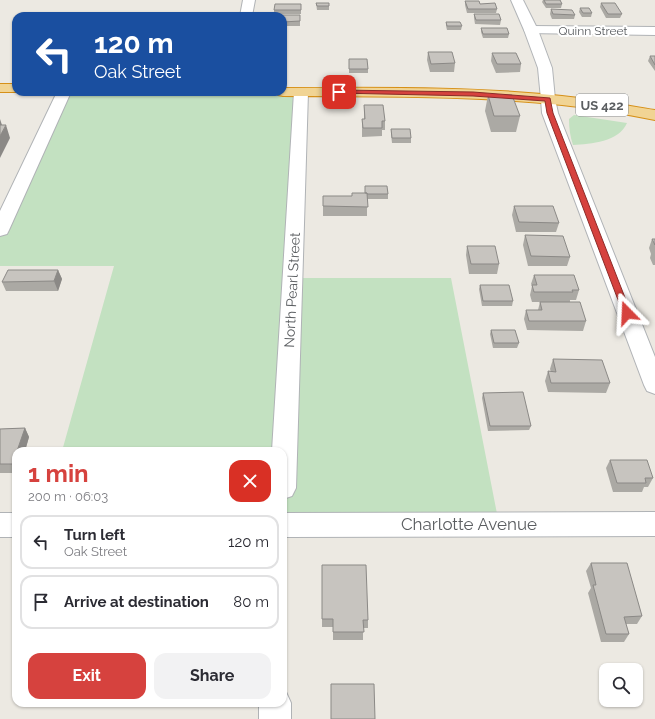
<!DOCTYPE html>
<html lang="en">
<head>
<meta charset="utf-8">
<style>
	:root { --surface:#fff; --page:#f2f2f3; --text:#2b2b33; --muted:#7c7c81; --line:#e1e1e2; --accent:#d6423e }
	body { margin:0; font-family:Raleway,sans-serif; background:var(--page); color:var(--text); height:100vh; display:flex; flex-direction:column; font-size:15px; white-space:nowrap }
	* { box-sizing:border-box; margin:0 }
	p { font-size:13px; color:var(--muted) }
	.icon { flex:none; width:22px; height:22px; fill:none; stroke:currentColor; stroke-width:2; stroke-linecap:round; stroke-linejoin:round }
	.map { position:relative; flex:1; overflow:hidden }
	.side { position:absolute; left:12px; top:447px; width:275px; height:260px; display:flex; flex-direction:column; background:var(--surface); border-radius:12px; box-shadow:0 1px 3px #0004 }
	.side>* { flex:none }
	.banner { position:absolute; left:12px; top:12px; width:275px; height:84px; border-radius:12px; box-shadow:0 1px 3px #0004; background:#1a4fa0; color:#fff; overflow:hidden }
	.fabs { position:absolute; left:599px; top:663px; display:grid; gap:8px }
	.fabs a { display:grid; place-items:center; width:44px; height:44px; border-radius:8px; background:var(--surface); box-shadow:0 1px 3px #0004; font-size:20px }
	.pin { position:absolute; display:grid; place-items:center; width:34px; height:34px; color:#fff; margin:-17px; border-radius:8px; box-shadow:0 2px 6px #0006 }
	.me { position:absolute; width:44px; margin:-22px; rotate:339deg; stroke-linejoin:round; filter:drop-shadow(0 0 3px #0008) }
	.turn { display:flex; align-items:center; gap:14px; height:84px; padding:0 16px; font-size:18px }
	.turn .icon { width:52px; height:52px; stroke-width:2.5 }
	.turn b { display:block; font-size:28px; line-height:34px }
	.round { display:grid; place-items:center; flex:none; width:42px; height:42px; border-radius:12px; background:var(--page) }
	.head { display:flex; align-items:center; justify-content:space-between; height:68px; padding:0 16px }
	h1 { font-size:24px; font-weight:700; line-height:30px; color:var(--accent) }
	.action { display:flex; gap:8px; margin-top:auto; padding:8px 16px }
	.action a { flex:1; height:46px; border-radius:12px; background:var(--accent); color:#fff; font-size:16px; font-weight:700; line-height:46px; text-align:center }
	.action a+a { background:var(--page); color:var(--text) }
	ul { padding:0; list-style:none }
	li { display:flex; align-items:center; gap:12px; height:54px; margin:0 8px 6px; padding:0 8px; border:2px solid var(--line); border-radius:12px }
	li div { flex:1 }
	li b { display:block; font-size:15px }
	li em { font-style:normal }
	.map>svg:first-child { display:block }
</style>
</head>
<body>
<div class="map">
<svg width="655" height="719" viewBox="0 0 655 719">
	<rect width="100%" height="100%" fill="#ece9e2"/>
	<!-- green -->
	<path fill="#c3e1c1" d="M64 92H301L292 278H451L499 524 283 525V451H62L114 266H0V230Z
		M574 115 627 123C619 142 591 144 573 145 570 136 569 128 569 119Z"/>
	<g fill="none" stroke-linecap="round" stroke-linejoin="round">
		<defs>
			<path id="street" d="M243 0H255L252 16H240Z
				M531 26 655 27V35L526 33 524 30 526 27Z
				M301 88 306 89 308 92 296 488 292 496 283 499V451H272L294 92 296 89Z
				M57 92H71L9 230 7 234 0 236V211Z
				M548 95 553 96 555 99 558 113 655 357V394L647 391 644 385 542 113 541 99 543 96Z
				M655 512V536L283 537V513Z
				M0 513H16V537H0Z
				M283 691 286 692 291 703V719H259V703H283Z"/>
			<path id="secondary" d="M511 0H523L538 30 552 68 555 99 553 102 548 103 543 102 541 99 538 68 524 30Z"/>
			<path id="highway" d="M0 84H16V92H18H0Z
				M283 88C376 88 470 86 562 96 593 99 624 105 655 110V120C624 114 593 108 562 105 470 95 376 97 283 96L278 95 276 92H283Z"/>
		</defs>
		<!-- street casing -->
		<use href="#street" stroke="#b0b3b6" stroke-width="2"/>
		<!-- secondary casing -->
		<use href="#secondary" stroke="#b2b5b8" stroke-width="2"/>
		<!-- highway casing -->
		<use href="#highway" stroke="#d69018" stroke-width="2"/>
		<!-- street -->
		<use href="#street" fill="#fff" fill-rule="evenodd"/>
		<!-- secondary -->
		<use href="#secondary" fill="#fff" fill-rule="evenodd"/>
		<!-- highway -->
		<use href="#highway" fill="#f1d494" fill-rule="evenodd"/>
	</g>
	<!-- wall -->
	<path fill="#aba9a4" d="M543 0H560L562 4 561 8H546L542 2Z
		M465 1 480 4 497 9 496 13H467L465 5Z
		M316 3H329V10H317Z
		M601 3 622 14 620 18H606L600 7Z
		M301 4V14H274V10Z
		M580 8 592 13 591 17H582L579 12Z
		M551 9 575 15 574 19H552L550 14Z
		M474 14 501 20 500 25 475 24 474 18Z
		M300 15V26H283V16Z
		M446 22 462 26 461 30H447L446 26Z
		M481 28 509 34 508 38H483L481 32Z
		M428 52 455 63 454 72H430L427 60Z
		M492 53 521 64 520 72 496 73 491 61Z
		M650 56H655V71L648 61Z
		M349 59 368 69V73H349Z
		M488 95 520 116 516 132H491L485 111Z
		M364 105 385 121V130H382V136L362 137V119H364Z
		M391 129 411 138V143H392L391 134Z
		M365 186 388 194V199H367V216H323V196H352L365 193Z
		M514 206 559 223 556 232H516L512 215Z
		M525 235 570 257 567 266H528L523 245Z
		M652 239H655V265H653L650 258 651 254 649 248Z
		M467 246 499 264 497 274H469L466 255Z
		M58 270 62 279 58 291H6L2 282Z
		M534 275 579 290 576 300H570V302H532L530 295 532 286 531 284Z
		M480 285 513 301 512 306H482L479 289Z
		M540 302 586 321 583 331 527 330 524 319 526 310H538Z
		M491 330 519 343 517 348H493L490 334Z
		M553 359 610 383 606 393 548 392 545 381 548 371 551 372 550 369Z
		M483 393 531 426 529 430 488 431 482 398Z
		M25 428 29 437 25 451H16V473H0V429Z
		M610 460 653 478 648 487H644L642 492H613L606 468Z
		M591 563 642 616 637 624H626L629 634 624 642H601L588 593 591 588 586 571Z
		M322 565 368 620V628H363V640H333V627H322Z"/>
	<!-- shaded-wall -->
	<path fill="#8b8986" d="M0 119 3 128 0 135Z
		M6 125 10 138 0 158V136Z
		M58 270 62 279 58 291 54 281Z
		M25 428 29 437 25 451H17Z
		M16 454V470L13 464Z"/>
	<!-- building -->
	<path fill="#c7c4bf" stroke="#8b8986" d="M544 0H560L562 4H546Z
		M465 1H479L480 4 495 3 497 9H468Z
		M316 3H329V6H317Z
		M601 3H615L622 14H608Z
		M275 4H301V10H274Z
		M580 8H589L592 13H583Z
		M551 9 572 10 575 15 553 14Z
		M474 14H499L501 20H476Z
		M273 15H300V21L283 22V16H273Z
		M446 22H460L462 26H447Z
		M481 28H507L509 34H483Z
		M428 52H452L455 63 431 64Z
		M492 53H516L521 64H497Z
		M650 56H655V65Z
		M349 59H367L368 69H349Z
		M488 95H512L520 116H494Z
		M364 105H383L385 121H382V128H363L362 119H365Z
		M0 125H6L0 136Z
		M391 129H410L411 138H392Z
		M365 186H387L388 194H367V193H365Z
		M352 193H367L368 207 323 206V196H352Z
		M514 206H553L559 223 519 222Z
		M525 235 563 236 570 257 531 256Z
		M652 239H655V245Z
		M467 246H495L499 264H471Z
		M8 270H58L54 281 2 282Z
		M534 275H574L579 290H572L573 292H534L532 285H537Z
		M480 285H509L513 301H483Z
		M540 302H580L586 321H529L526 310H542Z
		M491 330H515L519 343H494Z
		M553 359 602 360 610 383H551L548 371 556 372Z
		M523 392 531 426H490L483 393Z
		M25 428 17 451H16V454L13 464H0V429Z
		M610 460H647L653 478H645L646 483H617Z
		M591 563H627L642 616 624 617 629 634H606L593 585H596Z
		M322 565H366L368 620H363L364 632H333V619H322Z
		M331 684H374L375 719H331Z"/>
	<!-- route -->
	<path fill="#d6423e" stroke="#8b2b28" d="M339 90 473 92 550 98 553 113 631 313 630 315 627 316 623 313 547 113 545 101 473 96 337 93V91Z"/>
	<g text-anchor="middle" stroke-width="4" stroke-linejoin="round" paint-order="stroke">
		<!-- far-street labels -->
		<g font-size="12" fill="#5b5e61" stroke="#fff">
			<text x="593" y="35">Quinn Street</text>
		</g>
		<!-- shield labels -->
		<rect fill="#fff" stroke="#8c8e90" stroke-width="1" x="576" y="94" width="52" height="22" rx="3"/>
		<g font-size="13" font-weight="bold" fill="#5b5e61">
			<text x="602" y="110">US 422</text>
		</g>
		<!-- street labels -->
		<g font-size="14" fill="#5b5e61" stroke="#fff">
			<text transform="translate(292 290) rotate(-87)" y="5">North Pearl Street</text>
		</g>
		<!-- near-street labels -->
		<g font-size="17" fill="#5b5e61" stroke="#fff">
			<text x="469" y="530">Charlotte Avenue</text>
		</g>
	</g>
</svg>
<div class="fabs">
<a><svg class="icon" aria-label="search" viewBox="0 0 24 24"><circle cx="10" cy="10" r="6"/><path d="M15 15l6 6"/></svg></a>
</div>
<div class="pin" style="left:339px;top:92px;background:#d93025"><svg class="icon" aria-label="arrive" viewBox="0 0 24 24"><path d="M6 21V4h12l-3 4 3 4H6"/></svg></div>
<svg class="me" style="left:627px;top:313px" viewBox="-20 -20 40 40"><path d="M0-17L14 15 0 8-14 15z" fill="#d6423e" stroke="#fff" stroke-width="4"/></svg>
<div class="banner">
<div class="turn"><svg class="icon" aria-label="left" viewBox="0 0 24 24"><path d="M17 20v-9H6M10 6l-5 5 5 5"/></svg><div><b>120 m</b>Oak Street</div></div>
</div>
<section class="side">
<div class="head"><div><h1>1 min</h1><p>200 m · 06:03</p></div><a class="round" style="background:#d93025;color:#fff"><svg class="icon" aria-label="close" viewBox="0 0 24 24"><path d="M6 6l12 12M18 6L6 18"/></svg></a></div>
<ul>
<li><svg class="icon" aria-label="left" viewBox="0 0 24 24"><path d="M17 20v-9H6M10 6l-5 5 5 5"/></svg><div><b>Turn left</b><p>Oak Street</p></div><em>120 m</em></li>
<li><svg class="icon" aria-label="arrive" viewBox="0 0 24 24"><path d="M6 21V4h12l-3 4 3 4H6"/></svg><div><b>Arrive at destination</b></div><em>80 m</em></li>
</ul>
<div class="action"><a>Exit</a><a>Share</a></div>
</section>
</div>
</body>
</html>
